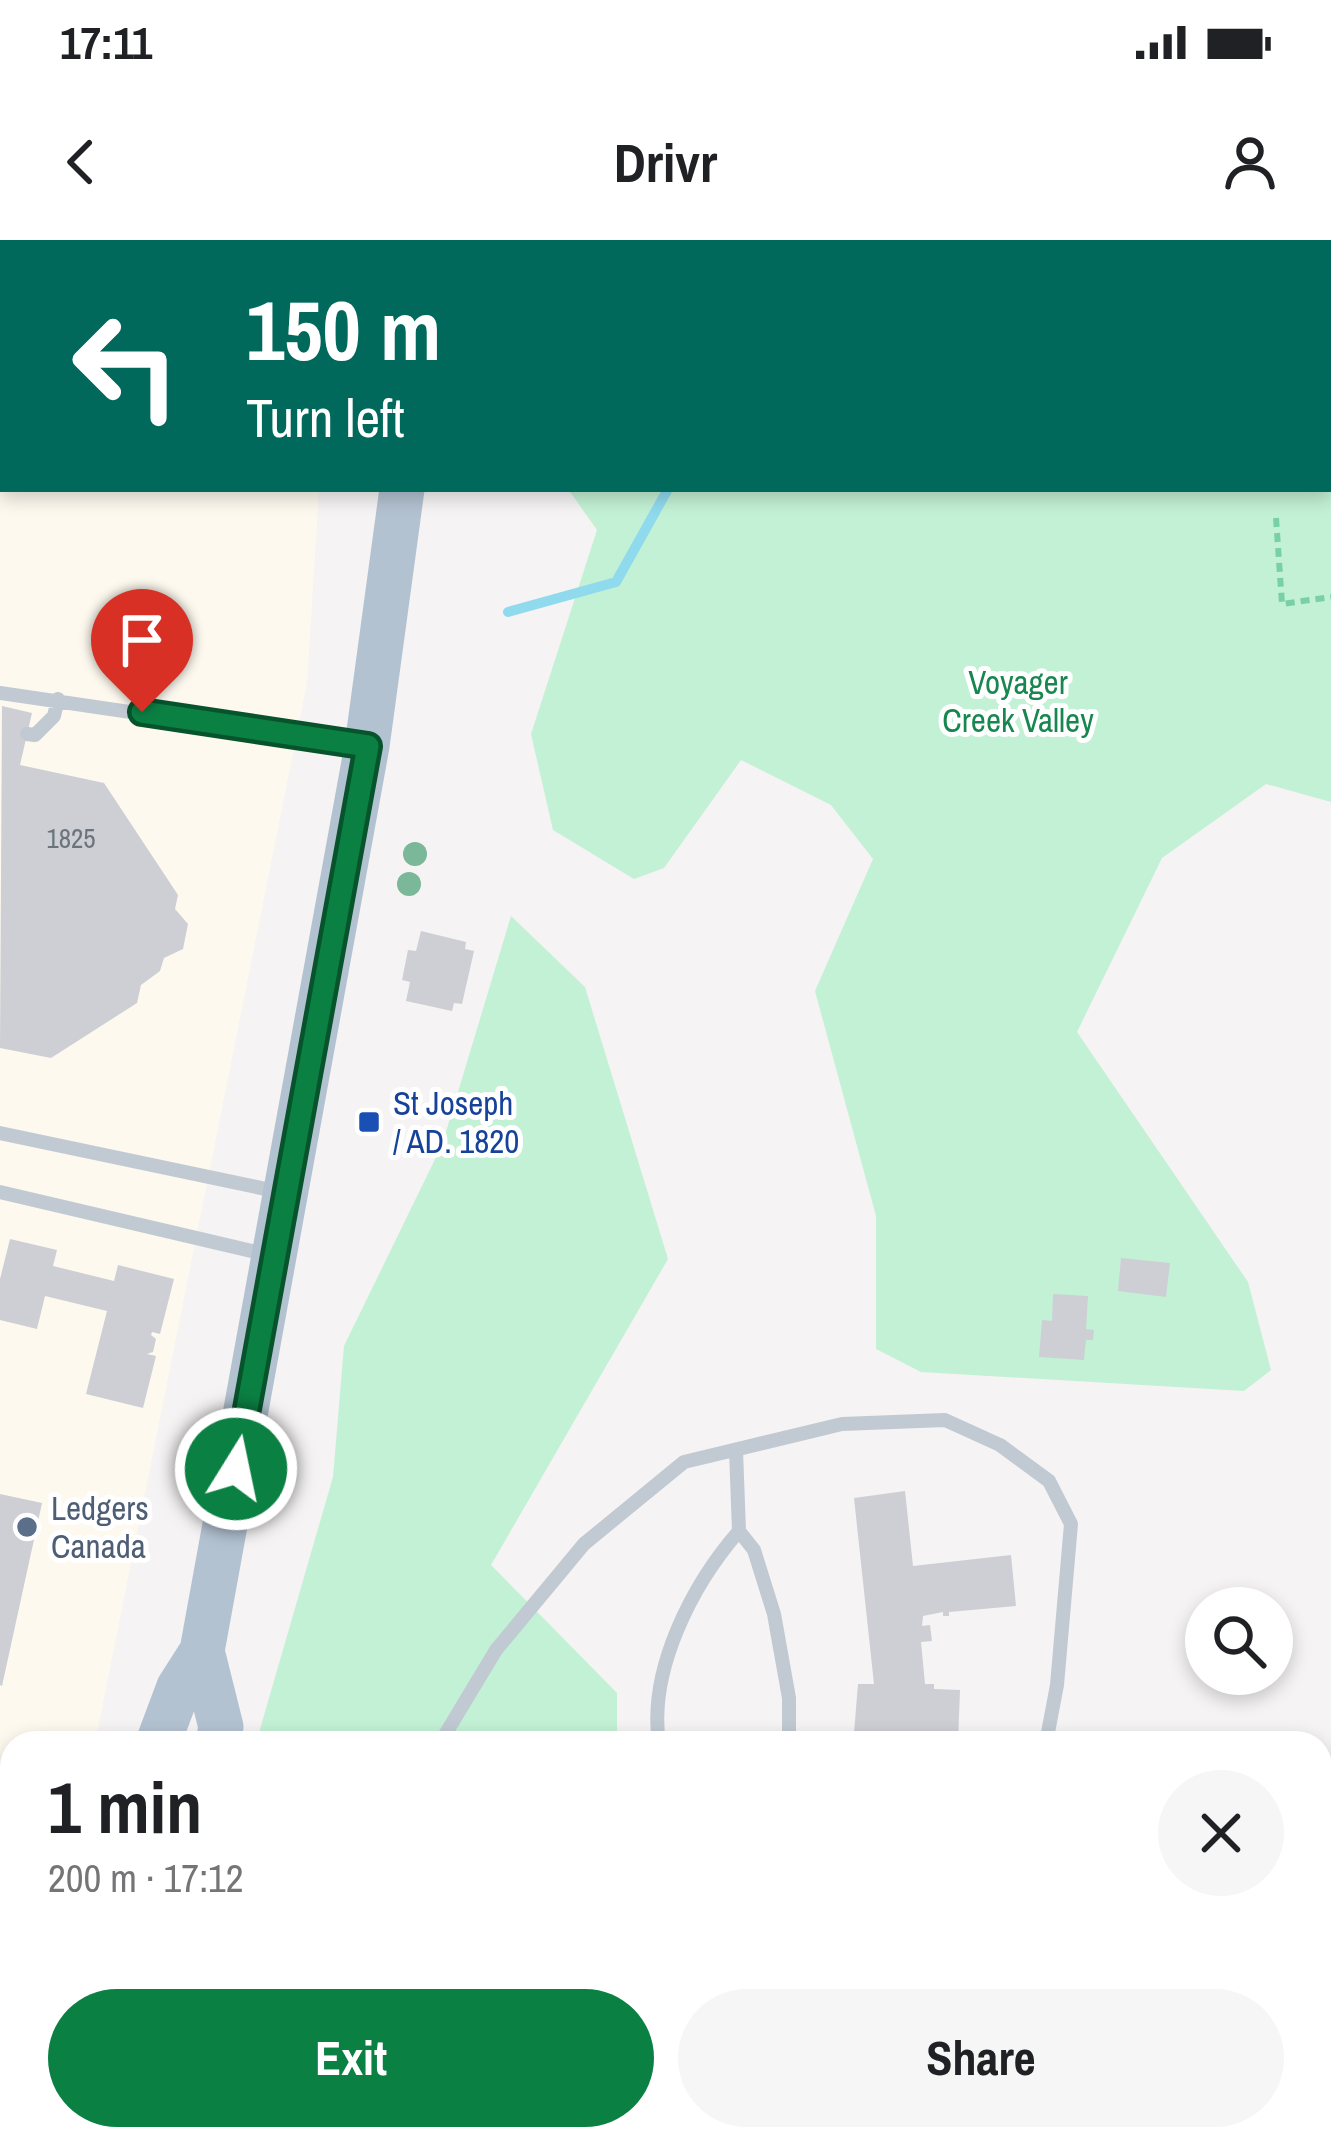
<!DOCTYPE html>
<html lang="en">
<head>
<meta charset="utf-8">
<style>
	:root { --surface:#fff; --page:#f6f6f6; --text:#202124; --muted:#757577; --accent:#0b8043 }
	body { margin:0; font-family:"Archivo Narrow",sans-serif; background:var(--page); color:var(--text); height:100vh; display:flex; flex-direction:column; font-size:45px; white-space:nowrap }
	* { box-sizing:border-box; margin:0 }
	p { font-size:39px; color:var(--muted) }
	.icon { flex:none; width:66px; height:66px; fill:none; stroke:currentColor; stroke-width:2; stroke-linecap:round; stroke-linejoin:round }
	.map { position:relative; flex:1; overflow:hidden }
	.panel { position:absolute; left:0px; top:1491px; width:1332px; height:420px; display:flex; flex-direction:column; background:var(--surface); border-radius:36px 36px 0 0; box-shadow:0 6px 18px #0003 }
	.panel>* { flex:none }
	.top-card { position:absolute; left:0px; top:0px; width:1332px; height:252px; box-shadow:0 6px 18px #0003; background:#00695c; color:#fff; overflow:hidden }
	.fabs { position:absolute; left:1185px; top:1347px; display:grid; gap:24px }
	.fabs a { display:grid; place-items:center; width:108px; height:108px; border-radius:50%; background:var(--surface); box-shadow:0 6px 18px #0003; font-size:60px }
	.pin { position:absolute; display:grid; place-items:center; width:102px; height:102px; color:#fff; margin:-123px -51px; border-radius:50% 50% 50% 0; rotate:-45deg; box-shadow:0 0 12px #0007 }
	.pin .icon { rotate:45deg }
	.me { position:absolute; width:132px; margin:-66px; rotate:10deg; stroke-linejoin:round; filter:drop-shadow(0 0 9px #0008) }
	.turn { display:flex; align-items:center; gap:42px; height:252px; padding:0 48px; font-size:54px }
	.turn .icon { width:156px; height:156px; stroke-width:2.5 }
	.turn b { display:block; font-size:84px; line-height:102px }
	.round { display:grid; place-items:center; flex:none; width:126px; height:126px; border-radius:63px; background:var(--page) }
	.headline { display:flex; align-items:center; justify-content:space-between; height:204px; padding:0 48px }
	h1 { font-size:72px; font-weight:700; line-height:90px }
	.cta { display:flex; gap:24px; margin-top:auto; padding:24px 48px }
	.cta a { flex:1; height:138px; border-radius:72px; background:var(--accent); color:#fff; font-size:48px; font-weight:700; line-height:138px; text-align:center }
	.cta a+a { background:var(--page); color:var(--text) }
	.status { display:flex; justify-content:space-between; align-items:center; height:84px; padding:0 60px; background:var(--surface); direction:ltr }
	.status svg { height:33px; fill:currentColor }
	header { display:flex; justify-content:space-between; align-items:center; height:156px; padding:0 48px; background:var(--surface); font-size:54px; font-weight:700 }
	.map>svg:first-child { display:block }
</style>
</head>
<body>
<div class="status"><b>17:11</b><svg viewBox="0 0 49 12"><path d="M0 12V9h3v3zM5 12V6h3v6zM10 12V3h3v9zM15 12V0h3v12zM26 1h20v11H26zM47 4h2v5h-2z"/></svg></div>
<header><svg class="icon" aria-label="back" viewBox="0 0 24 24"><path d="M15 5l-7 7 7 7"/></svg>Drivr<svg class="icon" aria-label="person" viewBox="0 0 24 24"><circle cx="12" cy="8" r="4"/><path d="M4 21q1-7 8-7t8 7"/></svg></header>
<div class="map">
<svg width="1331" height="1911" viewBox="0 0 1331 1911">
	<rect width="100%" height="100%" fill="#f5f3f3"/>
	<!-- commercial -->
	<path fill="#fdf9ef" d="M0 0H331L3 3V249H319L307 443 95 1503H12V1800L0 1828Z"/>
	<!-- green -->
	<path fill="#c3f1d5" d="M902 0H1331V562L1266 544 1162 618 1077 792 1248 1042 1271 1130 1244 1151 921 1132 876 1109V976L815 751 873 619 831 565 741 520 664 628 634 639 553 590 531 494 597 290 568 249H1329V3H900Z
		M511 676 585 747 668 1019 491 1325 617 1453V1503H256L333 1237 344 1106 442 905Z
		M172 1899H1010L1015 1911H171Z"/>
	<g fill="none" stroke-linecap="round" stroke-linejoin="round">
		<!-- stream -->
		<path stroke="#90daee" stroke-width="10" d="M1289 3 1292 0
			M508 372 616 342 668 249"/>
	</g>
	<!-- building -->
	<path fill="#cdcfd5" d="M2 466 32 473 20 525 104 543 178 655 175 669 188 684 183 709 164 718 160 731 141 745 137 763 51 818 0 808Z
		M421 691 466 702 465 709 474 711 462 764 454 763 452 771 406 761 410 742 402 740 408 710 416 711Z
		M10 999 57 1010 53 1026 114 1041 118 1025 174 1039 160 1094 152 1092 151 1095 156 1099 153 1112 147 1114 156 1116 143 1168 86 1154 107 1071 45 1056 37 1089 0 1080V1039Z
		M1121 1018 1170 1023 1166 1057 1118 1051Z
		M1053 1054 1088 1056 1086 1089 1094 1090 1093 1100H1086L1084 1120 1039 1117 1042 1080 1052 1081Z
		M905 1251 913 1326 1011 1315 1016 1366 949 1372V1376H943V1372L923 1376 922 1386 930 1385 932 1401 921 1402 925 1444H934V1449L960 1450 958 1501 922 1498 921 1503H869L871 1495 854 1493 858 1444H874L854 1258Z
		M0 1254 42 1263 2 1446 0 1445Z
		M0 1637 12 1640V1679L0 1677Z"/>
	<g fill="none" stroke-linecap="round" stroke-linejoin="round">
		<!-- path -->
		<path stroke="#7ad0a6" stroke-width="6" stroke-dasharray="9 6" stroke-linecap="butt" d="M1329 135 1331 134
			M1276 278 1282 364 1331 357"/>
		<!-- lane -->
		<path stroke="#c1cad2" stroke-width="14" d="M0 453 362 506
			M27 494 35 495 54 476 58 459
			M0 893 280 952
			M0 952 269 1015
			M736 1210 739 1291 754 1310 774 1374 789 1458V1503
			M440 1503 496 1410 584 1304 684 1222 842 1184 945 1180 1000 1205 1049 1241 1071 1284 1057 1445 1046 1503
			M659 1503C648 1430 692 1345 739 1291"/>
		<!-- street -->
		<path stroke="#c1cad2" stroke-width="27" d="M611 3 616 0"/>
		<!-- primary -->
		<path stroke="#b3c2d1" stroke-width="45" d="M418 3V0
			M202 1411 221 1487 218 1503
			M158 1503 179 1447 202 1411 367 506 402 249
			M27 1911 35 1899
			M77 1911 79 1899
			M130 1911 133 1899"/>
	</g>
	<!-- trees -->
	<g fill="#7bb799">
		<circle cx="415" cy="614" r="12"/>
		<circle cx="409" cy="644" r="12"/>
	</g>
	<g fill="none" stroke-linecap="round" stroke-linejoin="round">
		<defs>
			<path id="route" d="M142 472 368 506 236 1229"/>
		</defs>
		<!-- route casing -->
		<use href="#route" stroke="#07532c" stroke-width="30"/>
		<!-- route -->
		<use href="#route" stroke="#0b8043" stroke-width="21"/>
	</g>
	<!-- markers -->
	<rect fill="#1a4fb4" stroke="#fff" stroke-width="4.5" x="357" y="870" width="24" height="24" rx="6"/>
	<circle fill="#5c6f8a" stroke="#fff" stroke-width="4.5" cx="27" cy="1287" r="12"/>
	<g text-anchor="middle" stroke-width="10" stroke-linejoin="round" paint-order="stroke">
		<!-- number labels -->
		<g font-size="27" fill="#6b747e">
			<text x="71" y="608">1825</text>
		</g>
		<!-- park labels -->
		<g font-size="33" fill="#17864f" stroke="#fff">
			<text x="1018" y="454">Voyager<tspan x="1018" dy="38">Creek Valley</tspan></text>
		</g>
		<!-- transit labels -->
		<g font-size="33" fill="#164399" stroke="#fff" text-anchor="start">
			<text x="393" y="875">St Joseph<tspan x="393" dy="38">/ AD. 1820</tspan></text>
		</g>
		<!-- service labels -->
		<g font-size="33" fill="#4e5e75" stroke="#fff" text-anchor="start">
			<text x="51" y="1280">Ledgers<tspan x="51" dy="38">Canada</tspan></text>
		</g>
	</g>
</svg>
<div class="fabs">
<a><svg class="icon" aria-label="search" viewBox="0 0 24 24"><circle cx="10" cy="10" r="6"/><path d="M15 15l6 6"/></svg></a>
</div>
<div class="pin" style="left:142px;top:472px;background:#d93025"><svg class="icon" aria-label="arrive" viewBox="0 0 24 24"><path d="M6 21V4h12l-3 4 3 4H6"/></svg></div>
<svg class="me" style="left:236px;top:1229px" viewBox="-20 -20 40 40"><circle r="17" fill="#0b8043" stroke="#fff" stroke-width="3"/><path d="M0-11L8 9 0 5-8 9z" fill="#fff"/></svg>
<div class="top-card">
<div class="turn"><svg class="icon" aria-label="left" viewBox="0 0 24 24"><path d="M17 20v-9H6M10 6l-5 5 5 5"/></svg><div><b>150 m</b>Turn left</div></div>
</div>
<section class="panel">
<div class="headline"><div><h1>1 min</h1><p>200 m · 17:12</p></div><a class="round"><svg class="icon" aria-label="close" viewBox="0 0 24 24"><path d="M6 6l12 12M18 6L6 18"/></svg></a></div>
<div class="cta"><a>Exit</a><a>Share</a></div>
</section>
</div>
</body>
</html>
